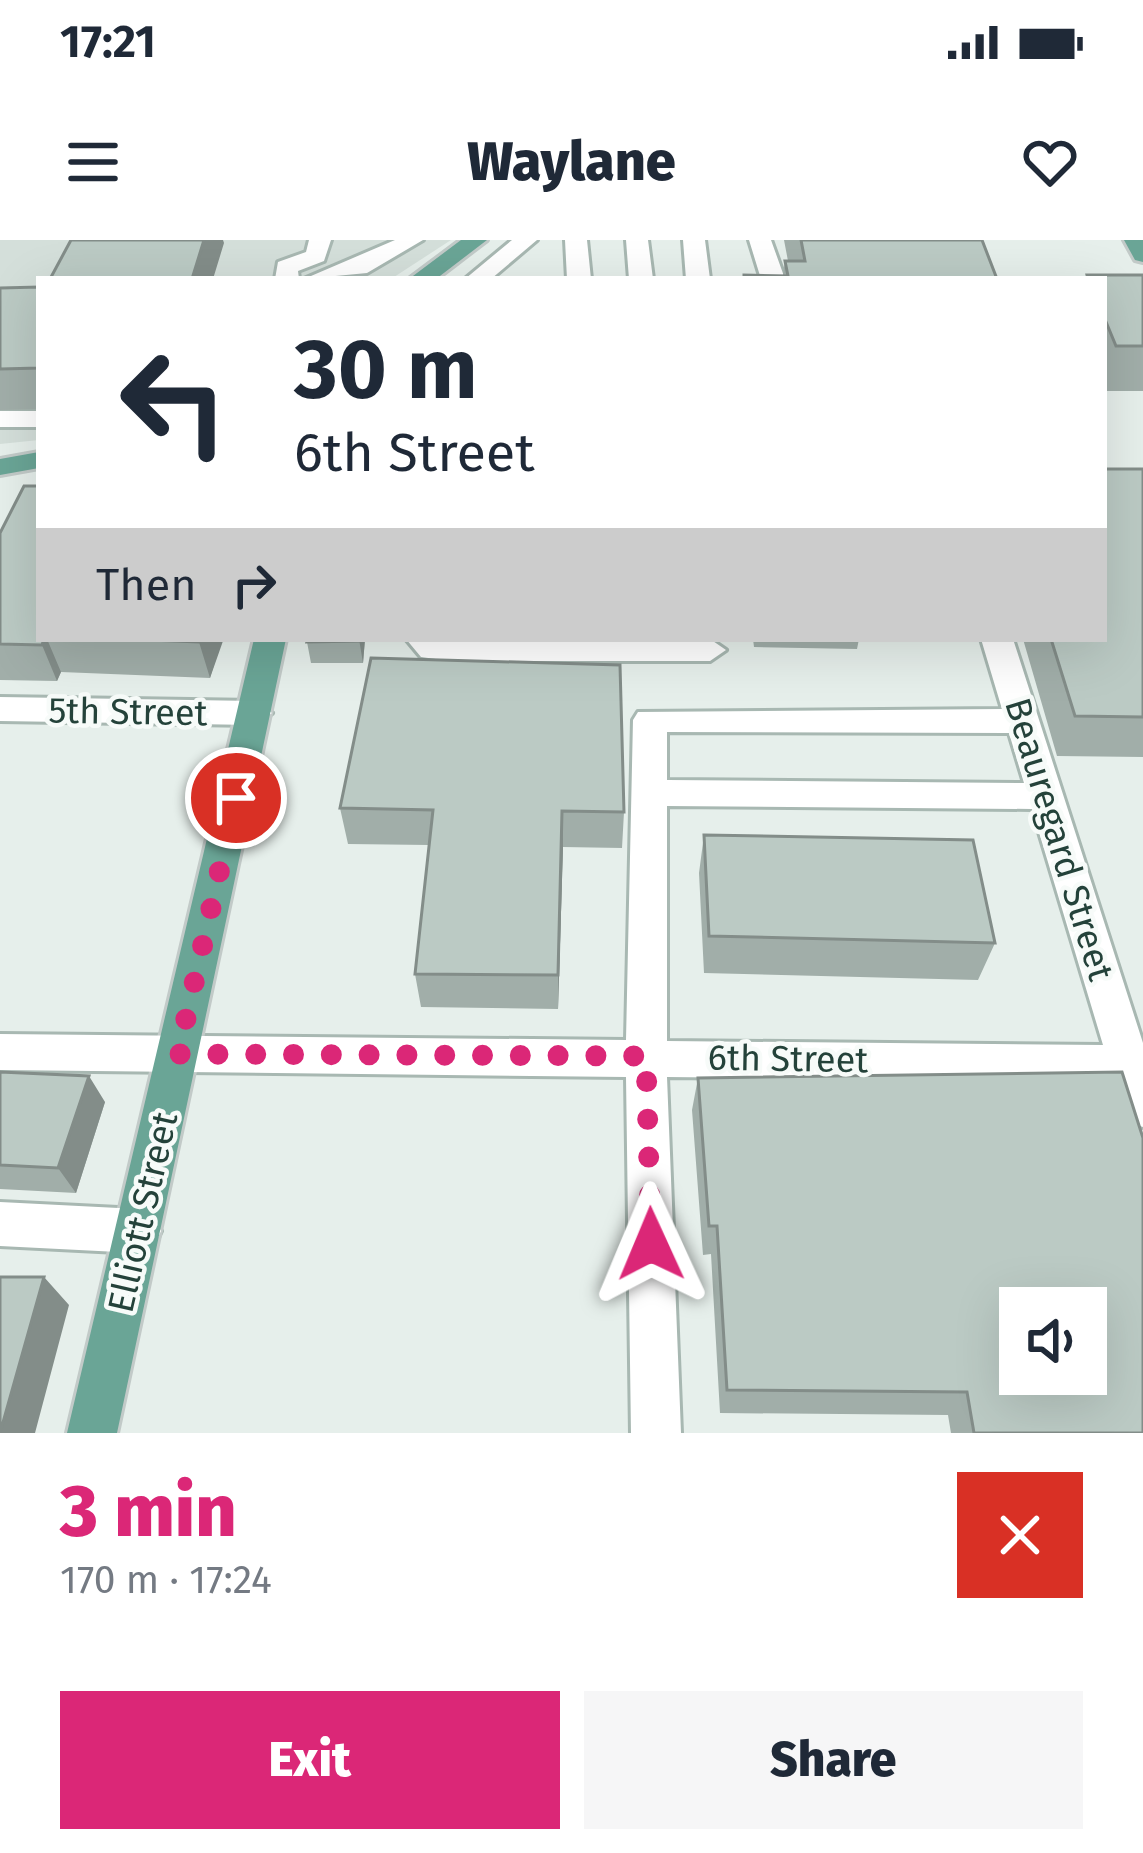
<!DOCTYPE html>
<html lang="en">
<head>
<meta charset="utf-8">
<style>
	:root { --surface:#fff; --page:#f6f6f7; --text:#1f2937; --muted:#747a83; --accent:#db2777 }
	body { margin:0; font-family:"Fira Sans",sans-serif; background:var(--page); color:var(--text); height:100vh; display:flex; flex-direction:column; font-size:45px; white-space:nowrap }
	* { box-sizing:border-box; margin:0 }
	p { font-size:39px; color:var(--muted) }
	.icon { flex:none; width:66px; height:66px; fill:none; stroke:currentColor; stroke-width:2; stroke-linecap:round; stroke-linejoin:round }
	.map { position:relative; height:1193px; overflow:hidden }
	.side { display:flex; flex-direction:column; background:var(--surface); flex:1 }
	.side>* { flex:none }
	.guide { position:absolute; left:36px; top:36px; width:1071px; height:366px; border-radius:0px; box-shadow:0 12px 48px #0002; background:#fff; color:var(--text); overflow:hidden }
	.tools { position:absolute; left:999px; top:1047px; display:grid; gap:24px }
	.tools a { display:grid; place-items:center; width:108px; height:108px; border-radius:0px; background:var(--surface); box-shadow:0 12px 48px #0002; font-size:60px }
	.pin { position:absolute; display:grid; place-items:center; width:102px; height:102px; color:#fff; margin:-51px; border:6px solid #fff; border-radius:50%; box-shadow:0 3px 12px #0007 }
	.me { position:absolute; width:132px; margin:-66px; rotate:359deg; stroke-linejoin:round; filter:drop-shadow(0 0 9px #0008) }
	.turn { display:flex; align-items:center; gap:42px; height:252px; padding:0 60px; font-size:54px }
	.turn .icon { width:156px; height:156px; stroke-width:2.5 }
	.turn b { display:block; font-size:84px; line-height:102px }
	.then { display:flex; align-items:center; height:114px; padding:0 60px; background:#0003; gap:24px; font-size:45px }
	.round { display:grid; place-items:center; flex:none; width:126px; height:126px; border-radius:0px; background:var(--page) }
	.headline { display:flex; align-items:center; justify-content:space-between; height:204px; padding:0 60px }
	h1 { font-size:72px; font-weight:800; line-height:90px; color:var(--accent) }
	.primary-button { display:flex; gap:24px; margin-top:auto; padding:24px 60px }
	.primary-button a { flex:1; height:138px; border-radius:0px; background:var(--accent); color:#fff; font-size:48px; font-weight:800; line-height:138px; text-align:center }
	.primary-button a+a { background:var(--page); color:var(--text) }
	.status { display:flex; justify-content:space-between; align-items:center; height:84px; padding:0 60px; background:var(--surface); direction:ltr }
	.status svg { height:33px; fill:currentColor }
	header { display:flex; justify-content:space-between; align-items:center; height:156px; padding:0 60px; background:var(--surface); font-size:54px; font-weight:800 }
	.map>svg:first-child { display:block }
</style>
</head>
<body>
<div class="status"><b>17:21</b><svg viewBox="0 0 49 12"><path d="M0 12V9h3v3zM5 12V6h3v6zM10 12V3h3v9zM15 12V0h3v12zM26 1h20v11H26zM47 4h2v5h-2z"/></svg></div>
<header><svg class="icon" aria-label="menu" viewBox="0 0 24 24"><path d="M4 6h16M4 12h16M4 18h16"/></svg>Waylane<svg class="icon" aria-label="heart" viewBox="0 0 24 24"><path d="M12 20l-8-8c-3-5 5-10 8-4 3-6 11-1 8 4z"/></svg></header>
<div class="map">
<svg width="1143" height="1193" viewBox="0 0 1143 1193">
	<rect width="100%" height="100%" fill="#e6efeb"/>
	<!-- built -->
	<path fill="#d4dfda" d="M0 0H451L391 39H39V200L0 204Z"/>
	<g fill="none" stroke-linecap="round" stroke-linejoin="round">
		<defs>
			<path id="minor" d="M309 0H331L324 21 298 31 299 39H275L278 22 306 12Z
				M395 0H423L367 33 304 39Z
				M512 0H537L491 39H465Z
				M565 0H587L591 39H567Z
				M626 0H648L653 39H629Z
				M683 0H705L710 39H686Z
				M749 0H771L785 39H761Z
				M0 171H39V187H0Z
				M406 399H710L726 410 710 421H450L421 417Z
				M981 399H1013L1143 803V887L1128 882 1114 842 667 837 681 1193H631L626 837 0 830V794L626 800 633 480 638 472 1002 469ZM667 492 1009 493 1024 543 667 540ZM667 566 1032 569 1103 805 667 801Z
				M0 457 255 461 272 473 255 485 0 481Z
				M0 962 138 969 154 976 161 991 154 1006 138 1013 0 1006Z"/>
			<path id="major" d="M461 0H487L436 39H409Z
				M1124 0H1143V22L1135 20Z
				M39 212V228L0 235V219Z
				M254 399H286L117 1193H67Z"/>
		</defs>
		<!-- minor casing -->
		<use href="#minor" stroke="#a8b8b2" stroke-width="6"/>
		<!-- major casing -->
		<use href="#major" stroke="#c2cac8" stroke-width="6"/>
		<!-- minor -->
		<use href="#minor" fill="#fff" fill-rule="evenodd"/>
		<!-- major -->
		<use href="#major" fill="#6aa596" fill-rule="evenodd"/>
	</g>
	<!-- wall -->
	<path fill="#a1aea9" d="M784 0H982L997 39H743L744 35H783L785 21H788Z
		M1087 35H1143V151H1104V39H1086Z
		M39 47V169L0 170V48Z
		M1143 229V517L1057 516 1023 399H1104Z
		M0 293 39 399H222L210 438 61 432 57 441 0 440Z
		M365 399 363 423H311L307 402Z
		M753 399H859L857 409 754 407Z
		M340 568 624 572 622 608 563 607 558 769 421 767 415 734 429 605 348 604Z
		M704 595 995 703 978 740 704 733 699 633Z
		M0 832 105 862 76 953 0 949Z
		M698 838 1143 1193H951L948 1175 720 1173 711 1014 703 1015 692 870Z"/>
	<!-- shaded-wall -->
	<path fill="#838d89" d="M204 0H223L224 3 213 39H192Z
		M44 399H47L61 432 57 441 42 405Z
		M200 399H222L223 401 210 438 199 402Z
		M359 399H365L363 423Z
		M562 571 563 607 558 769V735Z
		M89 836 105 862 76 953 58 928Z
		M44 1037 69 1065 35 1193H0Z"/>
	<!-- building -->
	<path fill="#bbcac4" stroke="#838d89" stroke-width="3" fill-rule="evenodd" d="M71 0H204L192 39H50Z
		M801 0H982L997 39H744V35L788 36 785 21H805Z
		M1087 35H1143V106H1116L1104 77V39H1088Z
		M39 47V128L0 129V48Z
		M1104 229H1143V477L1075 476 1051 399H1104Z
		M24 246H39V399H44L42 405 0 404V293Z
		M123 399H200L199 402Z
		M308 399H359V401L307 402Z
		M371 418 620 425 624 572 562 571 558 735 415 734 433 570 340 568Z
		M704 595 973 600 995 703 709 696Z
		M0 832 89 836 58 928 0 925Z
		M1122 832 1143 898V1193H974L967 1152 727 1150 717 986H709L698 838ZM1020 1068H1086V1134H1020Z
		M0 1037H44L0 1193Z"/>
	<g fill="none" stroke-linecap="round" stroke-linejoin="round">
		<!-- route -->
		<path stroke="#db2777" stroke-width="21" stroke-dasharray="0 37.8" d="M236 558 178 814 646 816 651 1004"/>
	</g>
	<g text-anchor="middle" stroke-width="9" stroke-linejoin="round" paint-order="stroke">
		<!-- street labels -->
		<g font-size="36" fill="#24423a" stroke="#f7fbf9">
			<text transform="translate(128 471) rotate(1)" y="13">5th Street</text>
			<text transform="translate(1060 599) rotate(73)" y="13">Beauregard Street</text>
			<text transform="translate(788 818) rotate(1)" y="13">6th Street</text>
			<text transform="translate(142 972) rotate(-77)" y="13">Elliott Street</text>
		</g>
	</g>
</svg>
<div class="tools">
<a><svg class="icon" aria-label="sound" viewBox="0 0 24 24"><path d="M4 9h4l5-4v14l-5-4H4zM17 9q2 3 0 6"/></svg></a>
</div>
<div class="pin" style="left:236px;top:558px;background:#d93025"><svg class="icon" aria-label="arrive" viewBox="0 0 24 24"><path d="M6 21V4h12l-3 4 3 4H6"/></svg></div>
<svg class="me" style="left:651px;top:1004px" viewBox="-20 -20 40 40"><path d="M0-17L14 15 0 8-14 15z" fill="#db2777" stroke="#fff" stroke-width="4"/></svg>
<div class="guide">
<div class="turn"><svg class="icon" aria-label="left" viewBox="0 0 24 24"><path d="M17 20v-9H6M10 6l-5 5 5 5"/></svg><div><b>30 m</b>6th Street</div></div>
<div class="then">Then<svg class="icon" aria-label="right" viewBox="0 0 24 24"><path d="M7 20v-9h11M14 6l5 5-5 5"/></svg></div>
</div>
</div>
<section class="side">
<div class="headline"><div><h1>3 min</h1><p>170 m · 17:24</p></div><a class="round" style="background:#d93025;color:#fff"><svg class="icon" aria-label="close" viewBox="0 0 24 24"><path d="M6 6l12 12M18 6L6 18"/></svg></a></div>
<div class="primary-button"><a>Exit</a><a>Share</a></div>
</section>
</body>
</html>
